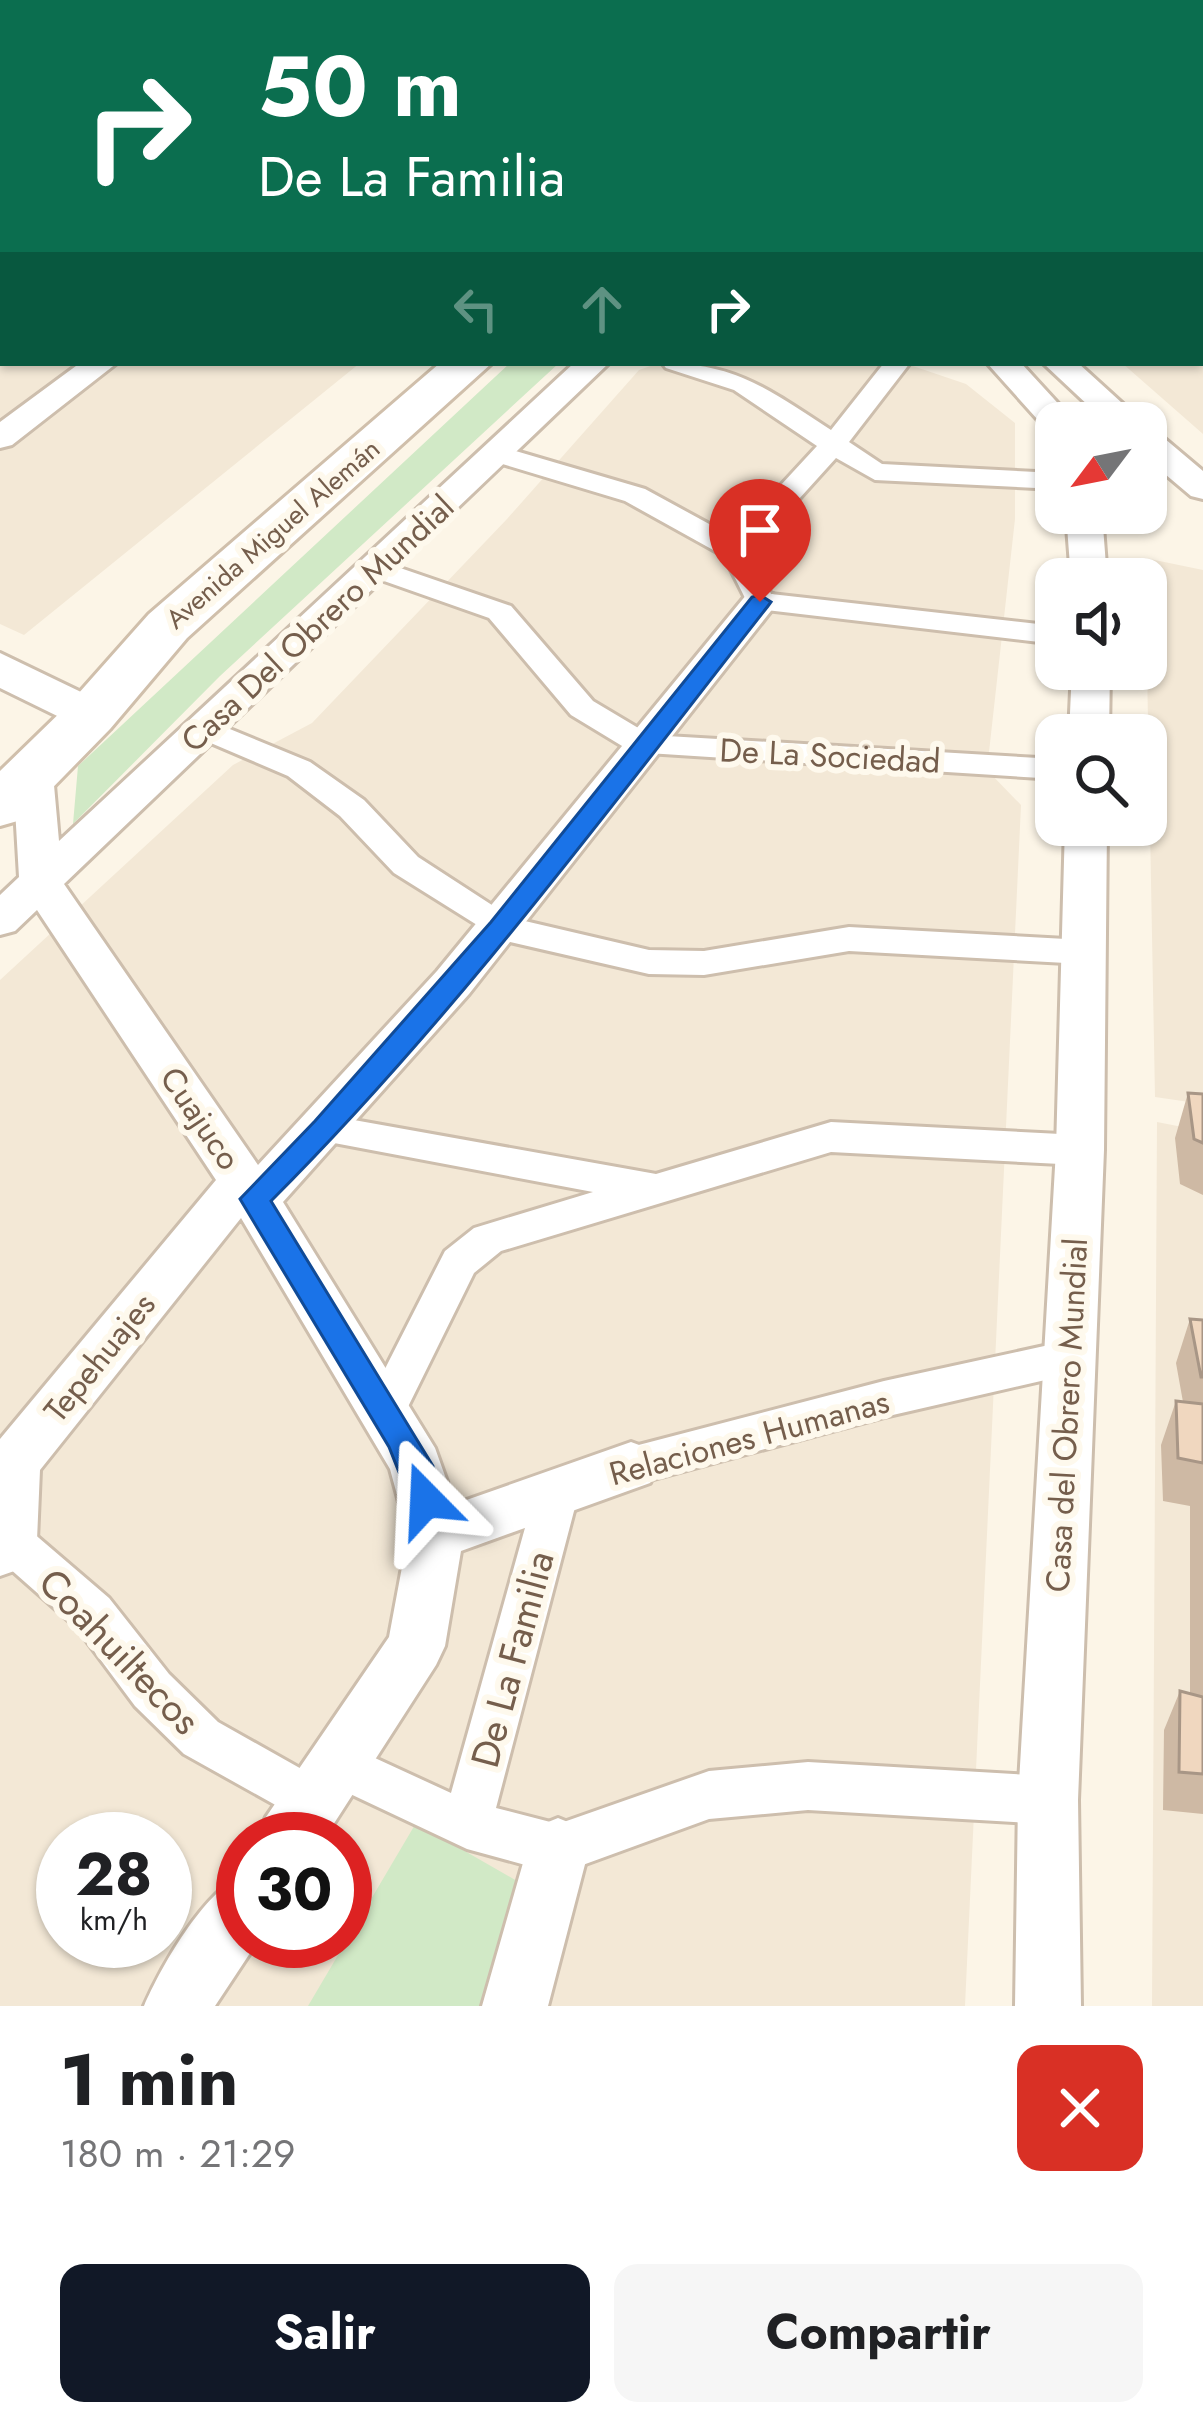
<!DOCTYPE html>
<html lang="es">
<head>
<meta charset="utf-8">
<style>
	:root { --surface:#fff; --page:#f6f6f6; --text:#202124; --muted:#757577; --accent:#111827 }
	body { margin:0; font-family:Jost,sans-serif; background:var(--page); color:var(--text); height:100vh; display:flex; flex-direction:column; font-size:45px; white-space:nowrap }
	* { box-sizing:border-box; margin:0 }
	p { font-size:39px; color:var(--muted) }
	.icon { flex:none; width:66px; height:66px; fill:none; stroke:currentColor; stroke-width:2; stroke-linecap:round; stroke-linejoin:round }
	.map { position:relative; height:2006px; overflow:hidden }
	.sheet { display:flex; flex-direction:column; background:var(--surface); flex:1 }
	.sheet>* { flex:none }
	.hud { position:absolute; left:0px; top:0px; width:1203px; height:366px; box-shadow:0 3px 9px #0004; background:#0b6e4f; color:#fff; overflow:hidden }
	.needle { width:78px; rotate:238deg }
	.controls { position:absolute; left:1035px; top:402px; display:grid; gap:24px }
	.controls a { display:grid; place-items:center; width:132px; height:132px; border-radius:24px; background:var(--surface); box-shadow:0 3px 9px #0004; font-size:60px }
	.speed { position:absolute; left:36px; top:1812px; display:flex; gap:24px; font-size:60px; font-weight:700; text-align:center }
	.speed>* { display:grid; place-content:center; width:156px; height:156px; border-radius:50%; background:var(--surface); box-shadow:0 3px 9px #0004; line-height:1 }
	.speed small { font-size:30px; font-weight:400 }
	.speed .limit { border:18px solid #d22; background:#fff; color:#111 }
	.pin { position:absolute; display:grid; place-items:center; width:102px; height:102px; color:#fff; margin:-123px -51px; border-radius:50% 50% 50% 0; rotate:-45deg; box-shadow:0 0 12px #0007 }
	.pin .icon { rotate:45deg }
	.me { position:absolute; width:132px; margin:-66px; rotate:339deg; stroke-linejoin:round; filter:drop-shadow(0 0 9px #0008) }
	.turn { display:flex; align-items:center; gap:42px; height:252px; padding:0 60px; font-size:54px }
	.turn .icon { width:156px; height:156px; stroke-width:2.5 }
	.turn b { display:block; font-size:84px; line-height:102px }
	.lanes { display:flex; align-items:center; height:114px; padding:0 60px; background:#0003; justify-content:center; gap:60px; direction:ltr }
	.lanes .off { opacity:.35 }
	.round { display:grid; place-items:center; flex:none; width:126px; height:126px; border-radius:24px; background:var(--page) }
	.overview { display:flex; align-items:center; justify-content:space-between; height:204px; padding:0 60px }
	h1 { font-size:72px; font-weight:700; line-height:90px }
	.button { display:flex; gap:24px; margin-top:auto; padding:24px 60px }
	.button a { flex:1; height:138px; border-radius:24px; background:var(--accent); color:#fff; font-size:48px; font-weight:700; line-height:138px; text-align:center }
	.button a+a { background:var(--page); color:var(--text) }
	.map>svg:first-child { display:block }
</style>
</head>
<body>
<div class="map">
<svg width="1203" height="2006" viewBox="0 0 1203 2006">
	<rect width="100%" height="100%" fill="#fcf5e7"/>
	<!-- residential -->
	<path fill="#f3e8d6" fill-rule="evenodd" d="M0 0 229 3H3V363H360L24 635 0 624Z
		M259 0H786L783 3Z
		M933 0H1203V434L1122 363H1200V3H930Z
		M659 363H904L966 384 1015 423V519L987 770 1021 805 965 2006H0V980L233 765 312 723 507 519 639 370ZM63 1839H165V1941H63ZM243 1839H345V1941H243Z
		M1145 558 1203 570V1104L1155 1097Z
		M1157 1122 1203 1131V2006H1152Z"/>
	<!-- green -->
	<path fill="#d1e9c6" d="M510 363H559L220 676 73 824 78 766Z
		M416 1823 524 1885 496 2006H308Z"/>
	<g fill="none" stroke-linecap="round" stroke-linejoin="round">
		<defs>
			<path id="pedestrian" d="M662 363C736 363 771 391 831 430L884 363H910L849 442 882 464 1056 473V489L875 480 836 458 751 552 771 594 1056 626V644L750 608 724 556 625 501 489 460 485 454 499 446 645 489 733 537 817 446 734 390 666 368Z
				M377 560 511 606 593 701 650 735 1056 759V779L632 752 571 715 489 618 367 575 362 569Z
				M203 718 310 762 364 800 418 857 512 918 649 950 704 951 849 927 1084 940 1096 943 1102 952 1096 961 1084 964 849 951 704 975 649 974 501 940 394 873 340 816 288 776 192 735 187 728 192 721Z
				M326 1115 656 1174 831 1122 1080 1135 1094 1140 1099 1150 1094 1160 1080 1165 831 1152 501 1251 474 1273 400 1423 385 1428 370 1423 364 1410 445 1251 474 1228 593 1192 313 1139 307 1129 313 1119Z
				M1067 1341 1082 1346 1088 1358 1082 1370 1067 1375 884 1417 631 1485 616 1479 609 1466 616 1453 631 1447 884 1381Z
				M557 1473 572 1478 579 1492 496 1808 558 1824 709 1771 808 1762 1048 1776 1065 1783 1072 1800 1065 1817 1048 1824 808 1810 709 1819 558 1874 467 1849 327 1783 337 1802 330 1819 313 1826 184 1754 135 1706 77 1628 0 1560V1505L16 1511 25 1526 109 1598 169 1674 218 1722 321 1780 314 1764 321 1748 338 1741 451 1793 535 1492 542 1478Z"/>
			<path id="minor" d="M79 0H112L114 3H81Z
				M404 0H439L441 3H406Z
				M1102 0H1126L1127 3H1103Z
				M0 25 3 26V42L0 41Z
				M0 138H3V155H0Z
				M3 243V262L0 263V244Z
				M1200 337 1203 338V358L1200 357Z
				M80 363H117L12 445 0 448V422Z
				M574 363H609L64 884 258 1165 437 971 747 594H773L778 602 469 994 283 1202 435 1448 455 1504 631 1442 650 1449 658 1466 650 1483 461 1551 445 1646 436 1665 324 1839H257L266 1817 389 1637 408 1535 390 1469 241 1218 40 1470 37 1540 20 1569 0 1576V1439L216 1180 37 910 15 931 0 935V895L19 877 13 774 19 765 33 761 47 765 53 774 59 841Z
				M987 363H1021L1076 423H1056V432L1047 430Z
				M1043 363H1078L1144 423H1107Z
				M1146 430 1158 433 1203 471V499L1191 496 1146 458Z
				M1066 513H1102L1107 579H1071Z
				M1072 669H1110L1109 735H1069Z
				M1065 825H1107L1104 1150 1078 1800 1081 2006H1015L1018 1800 1056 1150Z
				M558 1818 580 1827 589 1849 548 2006H482L527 1849 536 1827Z
				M243 1875V1941H258L215 2006H144C161 1967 204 1891 243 1875Z"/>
			<path id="tertiary" d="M0 653 108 705 115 716 108 727 90 732 0 688Z"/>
			<path id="secondary" d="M440 363H492L187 638 110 729 21 820 0 826V771L70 703 149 614Z"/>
		</defs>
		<!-- pedestrian casing -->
		<use href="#pedestrian" stroke="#cdbead" stroke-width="6"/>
		<!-- minor casing -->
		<use href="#minor" stroke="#cdbead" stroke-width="6"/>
		<!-- tertiary casing -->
		<use href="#tertiary" stroke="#cdbead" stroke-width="6"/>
		<!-- secondary casing -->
		<use href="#secondary" stroke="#d0bfab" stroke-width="6"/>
		<!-- pedestrian -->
		<use href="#pedestrian" fill="#fff" fill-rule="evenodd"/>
		<!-- minor -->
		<use href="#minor" fill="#fff" fill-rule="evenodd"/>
		<!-- tertiary -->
		<use href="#tertiary" fill="#fff" fill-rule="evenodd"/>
		<!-- secondary -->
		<use href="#secondary" fill="#fff" fill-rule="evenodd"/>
	</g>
	<!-- wall -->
	<path fill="#ceb9a4" d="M1188 1093 1203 1094V1814L1163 1810 1164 1730 1180 1691 1190 1694V1506L1163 1501 1161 1445 1176 1401 1183 1402 1176 1363 1190 1319 1203 1320V1195L1180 1184 1175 1138Z"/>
	<!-- building -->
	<path fill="#f0d7bf" stroke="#a89686" stroke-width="3" d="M1188 1093 1203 1094V1143L1194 1139Z
		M1190 1319 1203 1320V1377H1201Z
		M1176 1401 1203 1404V1463L1178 1458Z
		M1180 1691 1203 1697V1774L1179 1772Z"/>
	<!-- route -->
	<path fill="#1a73e8" stroke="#114b97" stroke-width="3" d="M760 595 771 602 768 606C609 809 454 1018 271 1201L433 1466 443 1500 438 1510 426 1515 414 1510 389 1447 240 1199 315 1121 491 922 752 597Z"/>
	<g text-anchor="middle" stroke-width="12" stroke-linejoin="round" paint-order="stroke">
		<!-- far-street labels -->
		<g font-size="27" fill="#755e4c" stroke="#fef9ed">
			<text transform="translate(273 534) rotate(-41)" y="9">Avenida Miguel Alemán</text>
		</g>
		<!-- street labels -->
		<g font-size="33" fill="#755e4c" stroke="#fef9ed">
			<text transform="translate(317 623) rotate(-43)" y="12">Casa Del Obrero Mundial</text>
			<text transform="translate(830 755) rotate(3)" y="12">De La Sociedad</text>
			<text transform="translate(201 1118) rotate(56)" y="12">Cuajuco</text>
			<text transform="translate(99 1357) rotate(-51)" y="12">Tepehuajes</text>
			<text transform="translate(1066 1415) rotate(-87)" y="12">Casa del Obrero Mundial</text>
			<text transform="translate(749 1437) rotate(-15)" y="12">Relaciones Humanas</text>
		</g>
		<!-- near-street labels -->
		<g font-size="39" fill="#755e4c" stroke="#fef9ed">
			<text transform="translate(120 1651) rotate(46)" y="14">Coahuiltecos</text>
			<text transform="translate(512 1659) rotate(-75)" y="14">De La Familia</text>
		</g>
	</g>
</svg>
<div class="controls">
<a><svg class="needle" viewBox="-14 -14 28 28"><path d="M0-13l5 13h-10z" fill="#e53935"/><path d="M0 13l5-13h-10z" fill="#757577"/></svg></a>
<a><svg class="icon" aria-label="sound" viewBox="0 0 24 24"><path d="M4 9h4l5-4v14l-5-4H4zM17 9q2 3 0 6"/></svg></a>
<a><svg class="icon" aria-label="search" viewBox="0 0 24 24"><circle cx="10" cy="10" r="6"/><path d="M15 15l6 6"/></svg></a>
</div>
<div class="speed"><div>28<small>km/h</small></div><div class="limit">30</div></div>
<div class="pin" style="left:760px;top:602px;background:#d93025"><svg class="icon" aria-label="arrive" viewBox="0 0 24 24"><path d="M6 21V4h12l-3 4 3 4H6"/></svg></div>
<svg class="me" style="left:426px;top:1500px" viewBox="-20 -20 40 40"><path d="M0-17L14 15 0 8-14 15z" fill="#1a73e8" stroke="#fff" stroke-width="4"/></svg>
<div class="hud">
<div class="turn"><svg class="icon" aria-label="right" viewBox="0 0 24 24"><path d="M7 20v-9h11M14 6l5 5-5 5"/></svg><div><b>50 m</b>De La Familia</div></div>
<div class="lanes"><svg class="icon off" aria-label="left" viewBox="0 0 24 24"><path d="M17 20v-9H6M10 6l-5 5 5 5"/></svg><svg class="icon off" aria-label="ahead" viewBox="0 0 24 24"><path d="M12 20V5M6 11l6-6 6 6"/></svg><svg class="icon" aria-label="right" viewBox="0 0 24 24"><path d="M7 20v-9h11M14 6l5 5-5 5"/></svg></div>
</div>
</div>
<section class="sheet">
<div class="overview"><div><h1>1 min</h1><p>180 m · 21:29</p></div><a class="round" style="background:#d93025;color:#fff"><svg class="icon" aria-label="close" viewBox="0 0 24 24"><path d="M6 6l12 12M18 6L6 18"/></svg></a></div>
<div class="button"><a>Salir</a><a>Compartir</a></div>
</section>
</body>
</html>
